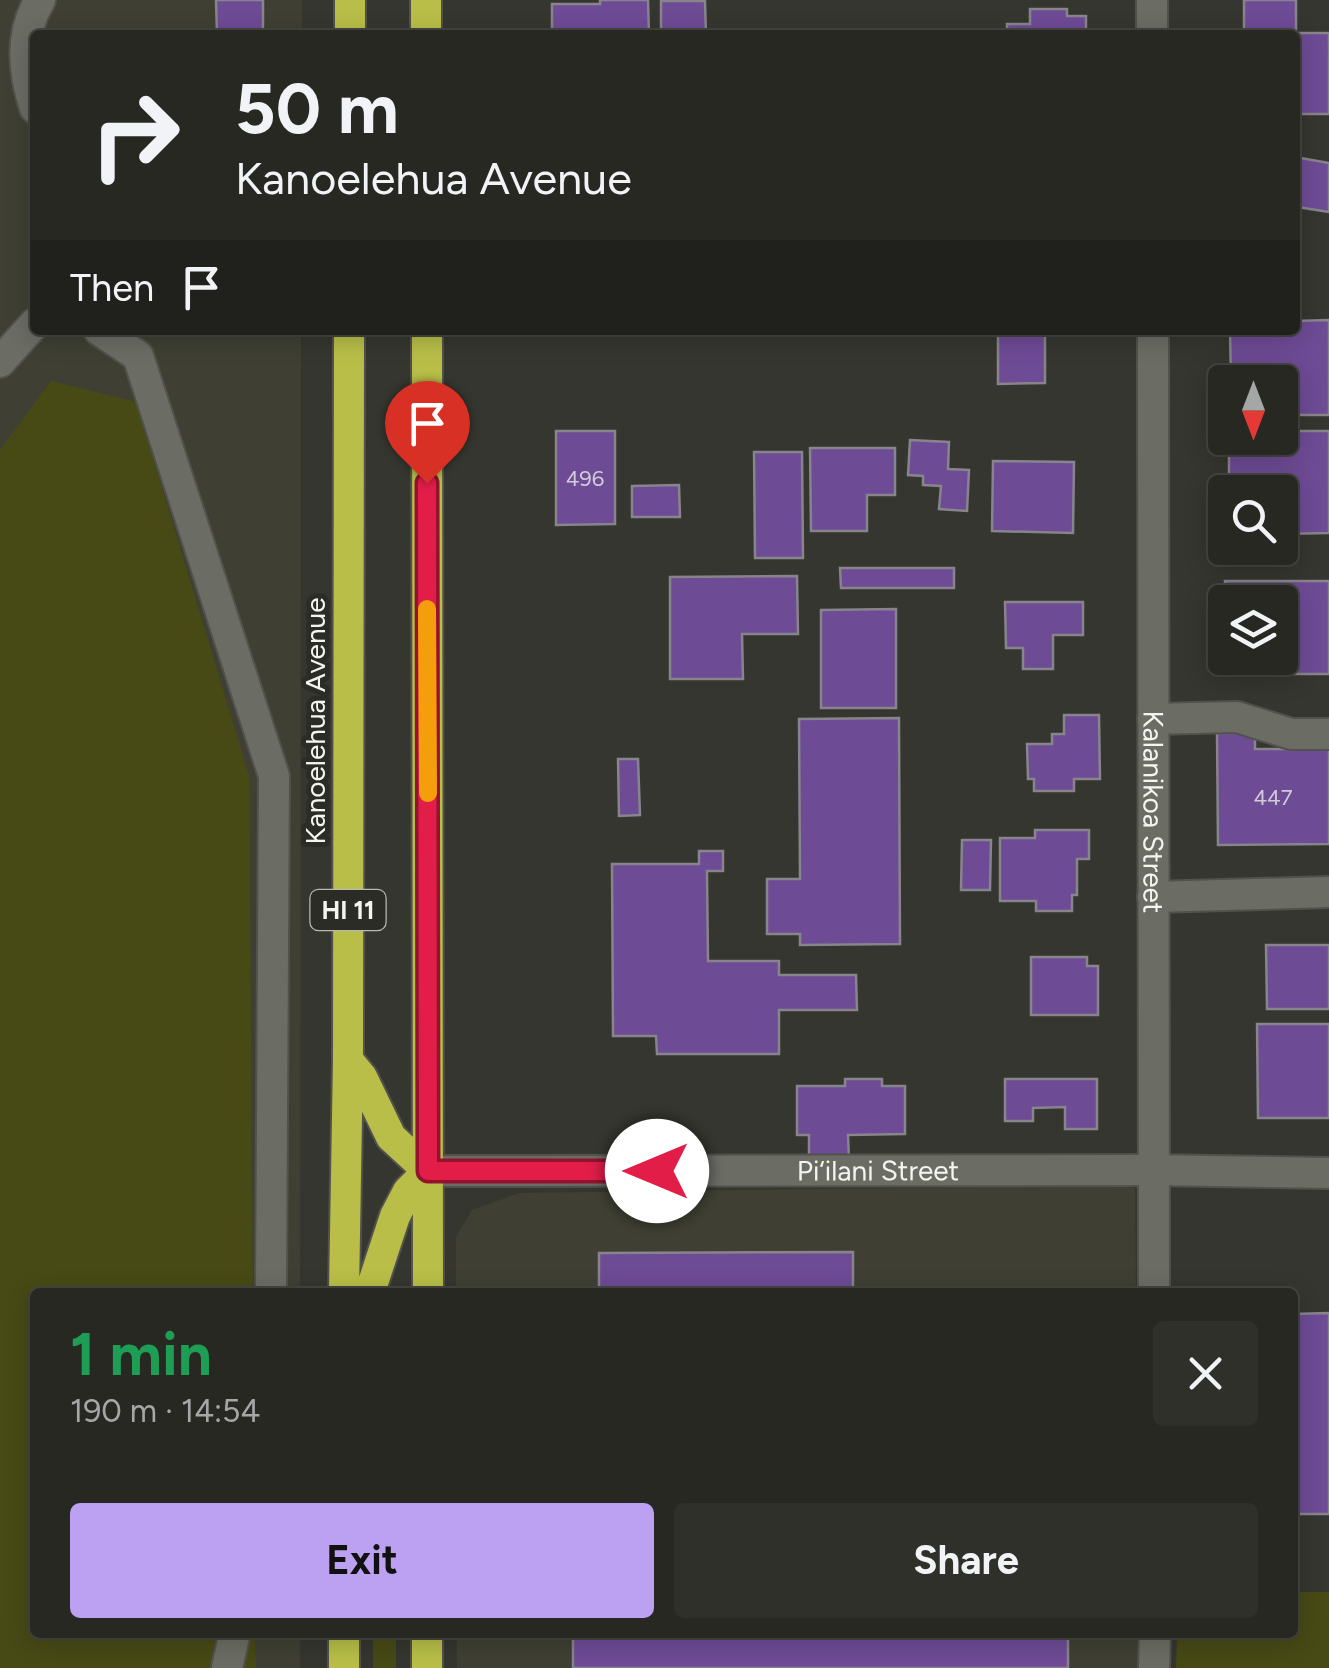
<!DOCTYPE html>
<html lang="en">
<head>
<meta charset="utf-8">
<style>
	:root { --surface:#282823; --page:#30302b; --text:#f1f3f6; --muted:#a5a6a6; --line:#444441; --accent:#bca0f2 }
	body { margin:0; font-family:Figtree,sans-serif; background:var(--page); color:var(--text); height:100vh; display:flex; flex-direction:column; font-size:38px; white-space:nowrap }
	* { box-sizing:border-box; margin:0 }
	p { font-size:32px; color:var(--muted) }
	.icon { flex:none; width:55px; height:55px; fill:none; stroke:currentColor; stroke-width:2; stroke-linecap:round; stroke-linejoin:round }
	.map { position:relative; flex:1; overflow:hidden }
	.sheet { position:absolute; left:30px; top:1288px; width:1268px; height:350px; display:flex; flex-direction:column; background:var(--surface); border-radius:10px; box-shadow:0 5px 25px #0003,0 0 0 2px var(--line) }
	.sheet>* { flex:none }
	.top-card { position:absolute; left:30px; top:30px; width:1270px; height:305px; border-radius:10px; box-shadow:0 5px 25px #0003,0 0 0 2px var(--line); background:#282823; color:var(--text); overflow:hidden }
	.needle { width:65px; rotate:180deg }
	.tools { position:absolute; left:1208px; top:365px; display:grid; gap:20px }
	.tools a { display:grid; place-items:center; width:90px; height:90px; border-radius:10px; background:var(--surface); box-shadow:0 5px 25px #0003,0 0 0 2px var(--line); font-size:50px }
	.pin { position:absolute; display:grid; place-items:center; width:85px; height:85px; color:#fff; margin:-102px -42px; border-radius:50% 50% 50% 0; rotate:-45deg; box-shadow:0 0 10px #0007 }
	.pin .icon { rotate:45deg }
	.me { position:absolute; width:110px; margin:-55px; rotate:270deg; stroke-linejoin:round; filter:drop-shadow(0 0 8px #0008) }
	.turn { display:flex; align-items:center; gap:35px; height:210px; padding:0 40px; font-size:45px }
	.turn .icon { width:130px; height:130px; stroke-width:2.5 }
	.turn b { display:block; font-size:70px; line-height:85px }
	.then { display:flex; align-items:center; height:95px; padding:0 40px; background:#0003; gap:20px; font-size:38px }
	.round { display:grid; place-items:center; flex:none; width:105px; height:105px; border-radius:10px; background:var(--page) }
	.head { display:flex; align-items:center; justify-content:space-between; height:170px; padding:0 40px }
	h1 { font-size:60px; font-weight:700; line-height:75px; color:#1e9e55 }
	.action { display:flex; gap:20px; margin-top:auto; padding:20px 40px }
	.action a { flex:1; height:115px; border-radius:10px; background:var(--accent); color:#111; font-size:40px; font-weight:700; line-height:115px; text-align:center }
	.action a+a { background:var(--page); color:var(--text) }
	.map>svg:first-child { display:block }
</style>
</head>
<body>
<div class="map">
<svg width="1329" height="1668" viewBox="0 0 1329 1668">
	<rect width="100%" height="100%" fill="#35362f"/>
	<!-- built -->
	<path fill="#3f4033" d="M0 0H302V35H35V330H301L300 1292H35V1632L300 1633V1668H0Z
		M1135 1185 1136 1292H456V1237L472 1210 519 1193Z
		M457 1633H1140V1668H457Z"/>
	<!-- green -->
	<path fill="#474a15" d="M51 381 136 402 249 776 253 1292H35V1632L255 1633 256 1668H0V450Z
		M1293 1592H1329V1668H1176L1177 1633 1292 1632Z
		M373 1633H396V1668H373Z"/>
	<!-- building -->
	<path fill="#6e4b95" stroke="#87848c" stroke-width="2.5" fill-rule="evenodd" d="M216 0H263V35H217Z
		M600 0H648L649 35H552V4H600Z
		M1244 0H1296V33H1329V114H1295V35H1244Z
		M661 1H705L706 35H661Z
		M1030 9H1067V16H1086V35H1007V24H1030Z
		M1295 157 1329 163V212L1297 207 1295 219Z
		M1329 320V415H1280V382H1231L1230 330H1295V321Z
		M998 330H1045V383L998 384Z
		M556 431H615V524L556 525Z
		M1280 431H1329V533L1280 534V492H1229V438H1280Z
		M910 440 949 442 948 469 969 470 967 511 939 509 941 486 923 485V476L908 475Z
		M810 448H895V495H867V531H811Z
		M754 452H802L803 558H755Z
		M993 461 1074 462 1073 533 992 531Z
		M679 485 680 517H632V486Z
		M840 568H954V588H841Z
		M797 576 798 634H742L743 679H670V577Z
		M1225 581H1329V674H1293V666H1225ZM1225 602H1280V658H1225Z
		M1005 602H1083V635H1053V669H1023V648H1006Z
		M896 609V708H821V610Z
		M1064 715H1099L1100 779H1074V791H1034V779H1028L1027 744H1052V734H1064Z
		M899 718 900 944 800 945V934H767V879H800L799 719Z
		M1217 733H1255V749H1329V844L1218 845Z
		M618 759H638L640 815 619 816Z
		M1035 830H1089V859H1077V895H1072V911H1036V901H1000V838H1035Z
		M962 840H991L990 890H961Z
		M699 851H723V871H707L708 961H779V975H856L857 1010H779V1054H657L656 1036H613L612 864H699Z
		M1266 945H1329V1009H1267Z
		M1031 957H1087V966H1098V1015H1031Z
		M1257 1024H1329V1118H1258Z
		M845 1079H882V1086H905V1134L848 1135 849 1160H809V1135H797V1086H845Z
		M1005 1079H1097V1129H1065V1107L1033 1108V1121H1005Z
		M853 1252V1292H599V1253Z
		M1329 1313V1514H1292V1314Z
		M1068 1632V1668H573V1633Z"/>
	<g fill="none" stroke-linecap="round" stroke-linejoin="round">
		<defs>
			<g id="minor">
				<path d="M1152 0V35"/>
				<path d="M35 108C23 72 19 34 40 0"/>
				<path d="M99 330 138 356 274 776 271 1292"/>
				<path id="s1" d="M1153 330 1154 1292"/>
				<path d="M0 362 35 323"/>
				<path d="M1153 719 1237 717 1291 734H1329"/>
				<path d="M1153 897 1329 892"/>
				<path id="s2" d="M428 1171 1154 1170 1329 1173"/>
				<path d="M227 1668 235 1632"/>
				<path d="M1154 1668 1155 1632"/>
			</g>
			<path id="highway" d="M426 0V35
				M350 35V0
				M427 330 428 1292
				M348 1060 362 1077 391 1137 428 1171
				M344 1292 348 1060 349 330
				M370 1292 395 1216 408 1191 428 1171
				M427 1632V1668
				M344 1668V1632"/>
		</defs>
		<!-- minor casing -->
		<use href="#minor" stroke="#51524b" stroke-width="34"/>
		<!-- highway casing -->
		<use href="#highway" stroke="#51524b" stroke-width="34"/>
		<!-- minor -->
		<use href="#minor" stroke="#6b6c64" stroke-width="30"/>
		<!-- highway -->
		<use href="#highway" stroke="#b8be47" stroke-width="30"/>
	</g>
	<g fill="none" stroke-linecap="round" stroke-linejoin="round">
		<defs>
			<path id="route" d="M427 483 428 1171H657"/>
		</defs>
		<!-- route casing -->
		<use href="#route" stroke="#92132f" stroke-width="25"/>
		<!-- route -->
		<use href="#route" stroke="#e11d48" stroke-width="18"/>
		<!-- slow -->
		<path stroke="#f59e0b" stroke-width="18" d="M427 609 428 793"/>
	</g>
	<g text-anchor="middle" stroke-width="10" stroke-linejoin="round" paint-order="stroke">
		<!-- number labels -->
		<g font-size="22" fill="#d2cad9">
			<text x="585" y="486">496</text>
			<text x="1273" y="805">447</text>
		</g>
		<!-- shield labels -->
		<rect fill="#2b2c25" stroke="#b8b9b3" stroke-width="2.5" x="310.5" y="890" width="75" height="40" rx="8"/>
		<g font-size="25" font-weight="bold" fill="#f4f5f0">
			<text x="348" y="919">HI 11</text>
		</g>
		<!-- street labels -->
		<g font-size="28" fill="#f4f5f0" stroke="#2b2c25">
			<text transform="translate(315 721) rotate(-90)" y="10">Kanoelehua Avenue</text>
			<text dy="10" stroke="none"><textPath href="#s1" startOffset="482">Kalanikoa Street</textPath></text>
			<text dy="10" stroke="none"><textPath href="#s2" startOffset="450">Pi‘ilani Street</textPath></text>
		</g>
	</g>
</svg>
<div class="tools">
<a><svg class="needle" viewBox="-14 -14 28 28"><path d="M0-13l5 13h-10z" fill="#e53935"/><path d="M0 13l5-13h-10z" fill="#a5a6a6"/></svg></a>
<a><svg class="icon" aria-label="search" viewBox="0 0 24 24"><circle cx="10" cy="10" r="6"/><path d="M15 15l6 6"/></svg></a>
<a><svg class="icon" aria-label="layers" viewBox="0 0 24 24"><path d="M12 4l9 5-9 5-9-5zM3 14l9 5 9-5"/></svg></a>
</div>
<div class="pin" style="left:427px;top:483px;background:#d93025"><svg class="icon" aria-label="arrive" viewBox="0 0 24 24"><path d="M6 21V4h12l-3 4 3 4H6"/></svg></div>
<svg class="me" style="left:657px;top:1171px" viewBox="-20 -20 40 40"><circle r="19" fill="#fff"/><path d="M0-13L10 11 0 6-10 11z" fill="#e11d48"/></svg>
<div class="top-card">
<div class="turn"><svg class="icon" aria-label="right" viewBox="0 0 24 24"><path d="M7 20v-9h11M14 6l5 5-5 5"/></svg><div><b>50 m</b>Kanoelehua Avenue</div></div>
<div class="then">Then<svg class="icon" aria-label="arrive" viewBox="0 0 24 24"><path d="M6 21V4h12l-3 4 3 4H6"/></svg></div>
</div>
<section class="sheet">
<div class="head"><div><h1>1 min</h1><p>190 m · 14:54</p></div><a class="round"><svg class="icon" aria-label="close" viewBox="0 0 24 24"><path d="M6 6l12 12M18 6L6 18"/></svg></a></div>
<div class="action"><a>Exit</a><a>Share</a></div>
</section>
</div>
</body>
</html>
